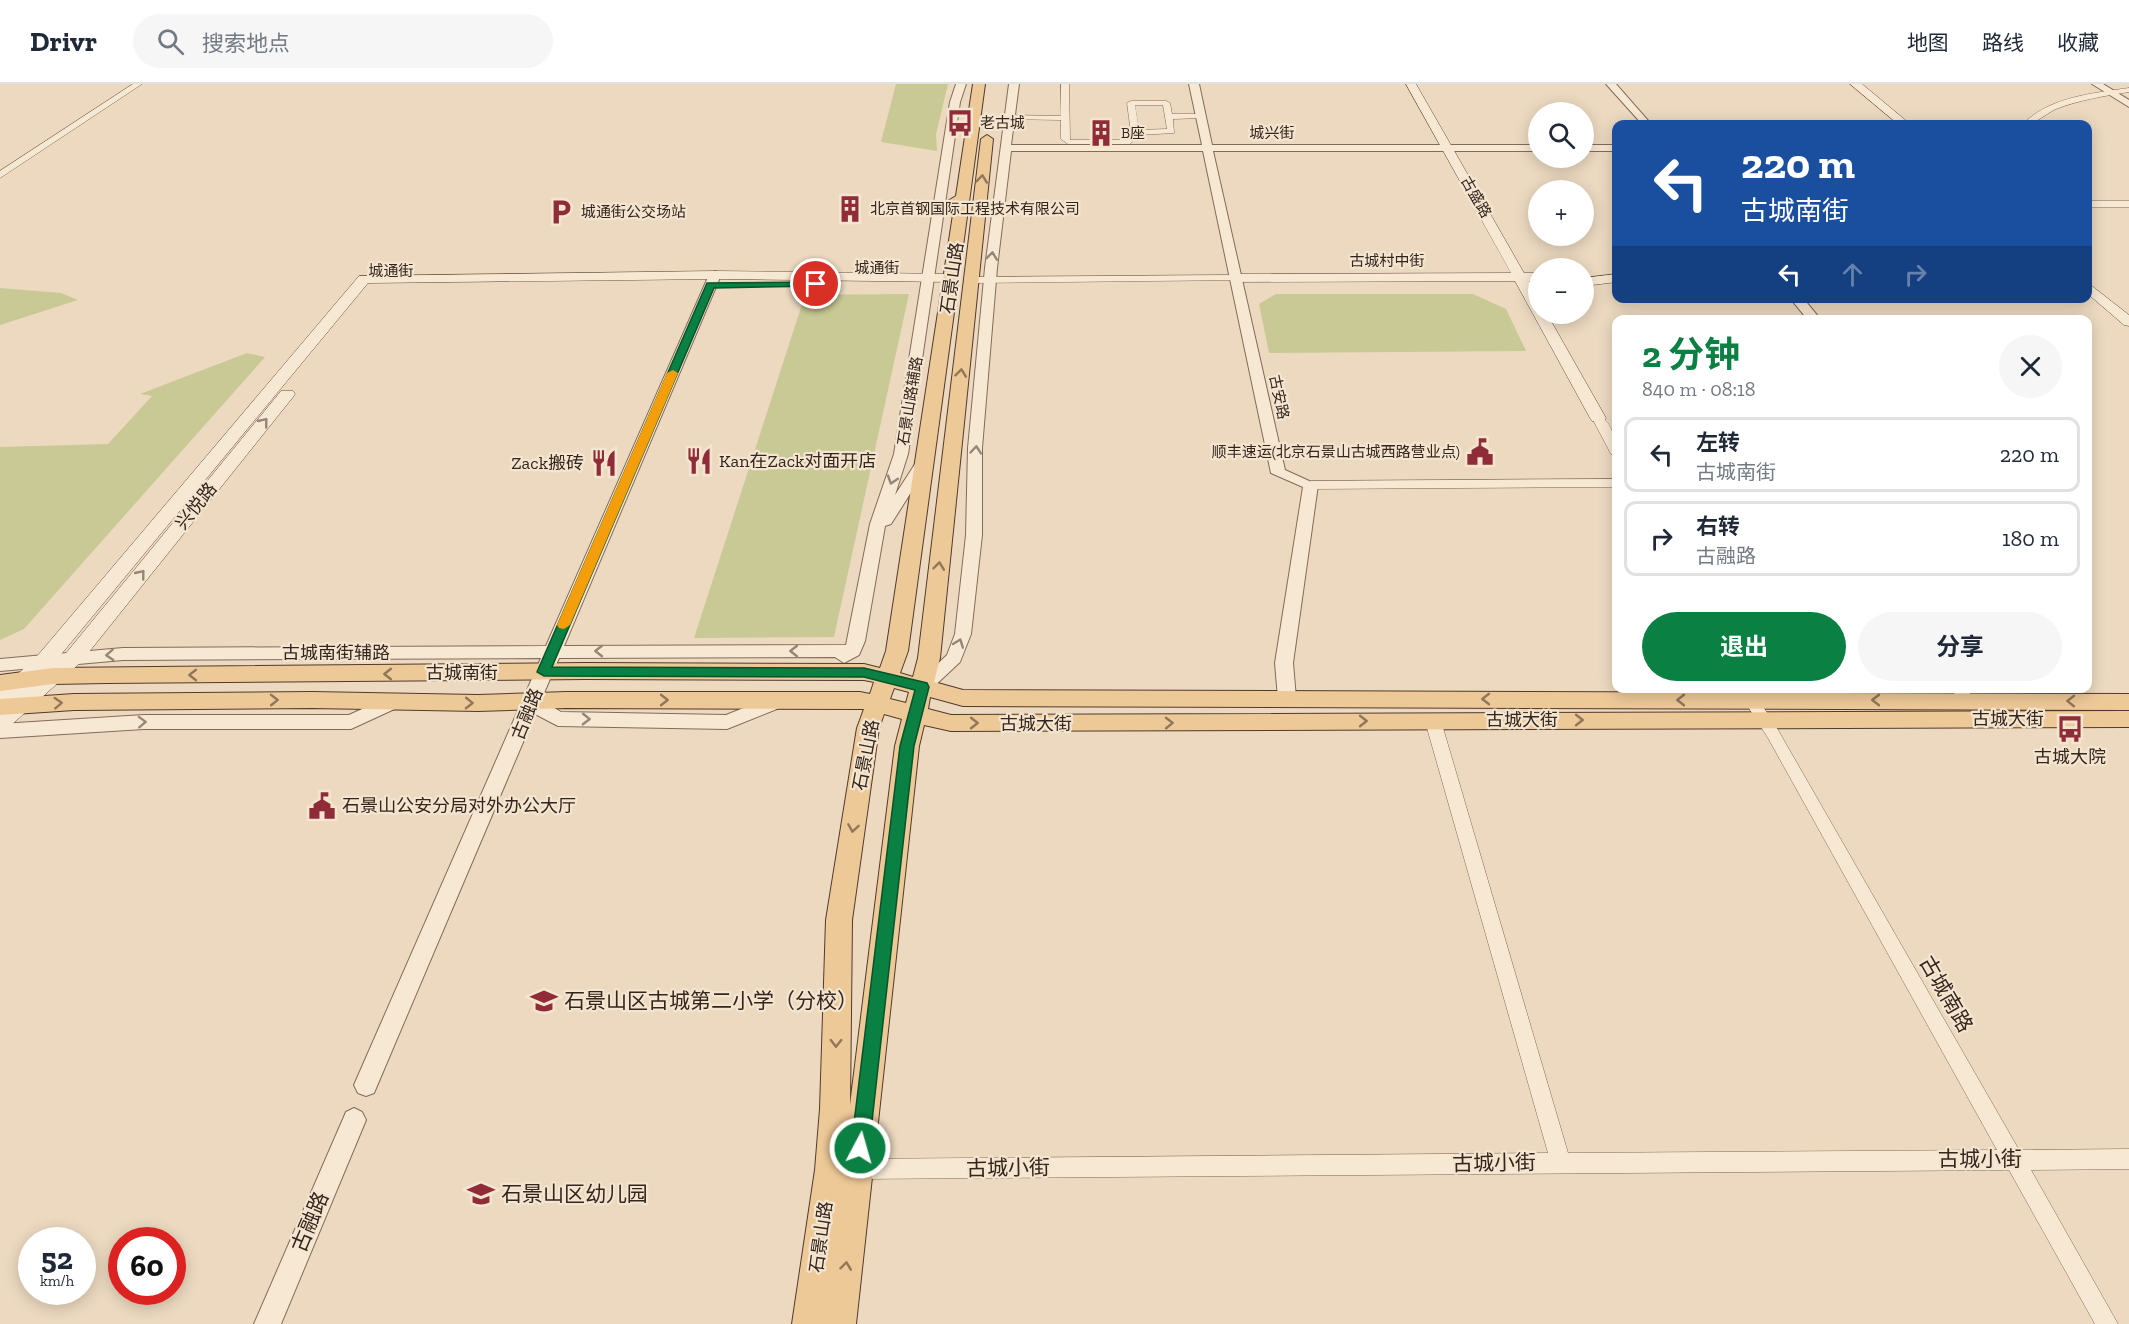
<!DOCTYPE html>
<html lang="zh">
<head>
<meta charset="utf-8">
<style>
	:root { --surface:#fff; --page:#f6f6f7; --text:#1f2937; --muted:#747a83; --line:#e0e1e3; --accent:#0b8043 }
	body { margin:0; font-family:"Zilla Slab","Noto Sans SC",serif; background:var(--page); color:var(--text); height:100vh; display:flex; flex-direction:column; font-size:22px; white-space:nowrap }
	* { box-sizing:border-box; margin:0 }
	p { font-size:20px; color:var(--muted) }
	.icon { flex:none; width:33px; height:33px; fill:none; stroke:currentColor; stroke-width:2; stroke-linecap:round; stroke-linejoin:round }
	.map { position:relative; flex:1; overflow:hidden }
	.panel { position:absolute; left:1612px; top:231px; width:480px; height:378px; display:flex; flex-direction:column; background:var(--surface); border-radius:12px; box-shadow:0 3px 15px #0003 }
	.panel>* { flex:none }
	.banner { position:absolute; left:1612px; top:36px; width:480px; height:183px; border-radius:12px; box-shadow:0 3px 15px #0003; background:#1a4fa0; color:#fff; overflow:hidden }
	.controls { position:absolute; left:1528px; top:18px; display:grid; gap:12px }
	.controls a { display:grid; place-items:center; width:66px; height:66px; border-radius:50%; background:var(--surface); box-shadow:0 3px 15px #0003; font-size:30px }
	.speed { position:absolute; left:18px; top:1143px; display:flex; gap:12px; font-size:30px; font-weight:700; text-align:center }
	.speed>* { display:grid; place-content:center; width:78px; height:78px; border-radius:50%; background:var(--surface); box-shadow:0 3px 15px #0003; line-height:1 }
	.speed small { font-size:15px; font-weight:400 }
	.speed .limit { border:9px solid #d22; background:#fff; color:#111 }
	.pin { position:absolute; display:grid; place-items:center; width:51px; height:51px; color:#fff; margin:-26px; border:3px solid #fff; border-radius:50%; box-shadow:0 2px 6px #0007 }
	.me { position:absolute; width:66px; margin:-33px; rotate:6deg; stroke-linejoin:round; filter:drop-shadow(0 0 4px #0008) }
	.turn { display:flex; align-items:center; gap:21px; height:126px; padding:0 30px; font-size:27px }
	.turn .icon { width:78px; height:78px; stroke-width:2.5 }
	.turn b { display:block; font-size:42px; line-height:51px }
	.lanes { display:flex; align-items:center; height:57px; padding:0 30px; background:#0003; justify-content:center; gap:30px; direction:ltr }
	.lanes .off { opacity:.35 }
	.round { display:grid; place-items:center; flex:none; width:63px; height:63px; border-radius:32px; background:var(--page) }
	.overview { display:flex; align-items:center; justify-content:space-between; height:102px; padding:0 30px }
	h1 { font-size:36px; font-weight:700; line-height:45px; color:var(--accent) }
	.cta { display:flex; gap:12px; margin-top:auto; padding:12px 30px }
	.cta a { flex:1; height:69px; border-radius:36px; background:var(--accent); color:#fff; font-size:24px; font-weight:700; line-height:69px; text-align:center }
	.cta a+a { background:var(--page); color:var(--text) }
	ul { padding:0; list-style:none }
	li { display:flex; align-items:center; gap:18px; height:75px; margin:0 12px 9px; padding:0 18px; border:3px solid var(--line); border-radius:12px }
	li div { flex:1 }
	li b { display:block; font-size:22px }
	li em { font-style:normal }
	header { display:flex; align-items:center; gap:36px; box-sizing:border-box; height:84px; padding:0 30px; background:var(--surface); border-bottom:2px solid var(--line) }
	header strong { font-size:28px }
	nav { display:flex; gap:33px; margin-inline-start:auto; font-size:21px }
	.search { width:420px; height:54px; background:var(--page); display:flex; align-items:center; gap:15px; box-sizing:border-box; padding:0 21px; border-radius:33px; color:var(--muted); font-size:22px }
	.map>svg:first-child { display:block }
</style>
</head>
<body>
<header>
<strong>Drivr</strong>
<div class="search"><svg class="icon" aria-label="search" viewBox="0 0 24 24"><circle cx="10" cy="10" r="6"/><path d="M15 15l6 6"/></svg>搜索地点</div>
<nav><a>地图</a><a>路线</a><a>收藏</a></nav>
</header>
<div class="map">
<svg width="2129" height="1240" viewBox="0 0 2129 1240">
	<rect width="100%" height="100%" fill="#ecd9c0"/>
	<!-- green -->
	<path fill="#c9c995" d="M896 0H948L936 50 937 67 881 58Z
		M0 204 61 209 78 216 0 241Z
		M909 210 834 553 694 554 805 211Z
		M1276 210H1473L1506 225 1526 267 1269 269 1259 220Z
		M247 269 265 273 24 545 0 556V363L108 360 152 312 140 310Z"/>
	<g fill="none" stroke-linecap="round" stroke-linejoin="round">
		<defs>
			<path id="minor" d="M133 0H142L0 94V87Z
				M1061 0H1069L1070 56H1127L1131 49 1127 19 1131 17H1166L1170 19 1172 30H1200L1204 32 1200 34 1173 35 1174 49 1138 51 1130 60H1068L1061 55V36L1009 35 1005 33 1009 31 1061 32ZM1135 21H1163L1167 45 1139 46Z
				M2129 4V8C2104 12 2079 16 2056 25 2045 30 2035 41 2023 40 2049 13 2094 9 2129 4Z
				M2088 117H2129V123H2088Z
				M1236 191 1241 194 1239 196 972 199 967 196 972 193Z
				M1598 331C1612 336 1617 360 1617 374L1611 370 1592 334Z
				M1617 395V403L1311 405 1305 401 1311 397Z
				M1736 604H1751L1778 646 2019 1066 2129 1065V1085L2031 1086 2118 1240H2095L2009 1086 858 1095 851 1092 848 1085 851 1078 858 1075 1548 1069 1425 637 1428 633H1438L1441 637 1568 1069 1997 1066 1768 654Z
				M1950 604H1966L1974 616 1972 620H1962Z"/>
			<path id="tertiary" d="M956 0H966L960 18 908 370 895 411 917 377 922 376 929 380 891 440 885 442 865 557 859 571 844 579 835 573 559 574 541 616 561 628 726 631 776 611 782 613 785 618 782 623 727 645 558 642 535 630 374 1009 366 1012 358 1009 354 1001 541 574 123 576 0 587V575L123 564 546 562 709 191 715 187 721 191 564 562 846 561 870 440 894 370 950 18Z
				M1009 0H1019L1011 61H1202L1189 0H1199L1212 61H1539V67H1213L1285 386 1318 401 1293 579 1296 614 1293 619H1281L1278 614 1275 579 1303 403 1271 389 1203 67H1011L997 184 982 364V451L971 550 960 578 928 608H916L913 603 947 571 955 550 966 451 968 364 985 184Z
				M1606 0H1616L1651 40H1642Z
				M2092 0H2103L2129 16V23Z
				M1584 61H1617V67H1584Z
				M1790 214H1803L1821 236H1808Z
				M395 610 401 612 404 617 401 622 351 645H144L0 654V640L144 631H349Z
				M354 1024 362 1028 366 1036 281 1240H254L346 1028Z"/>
			<path id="secondary" d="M1406 0H1416L1524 189H1539V197H1529L1539 214V230H1547L1606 334 1604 337H1592L1590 334 1515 197 1236 198 1229 194 1236 190 1511 189Z
				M1850 0H1862L1910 40H1898Z
				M715 187 952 190 959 194 952 198 715 195 368 199 54 579 67 568 281 307H293L295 310 293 313 81 578 8 644 0 646V607L39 570 359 192Z
				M1617 190V198L1584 202V194Z
				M2088 199 2129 231V242L2124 241 2088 210Z"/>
			<path id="primary" d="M973 0H985L908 567 900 589 913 593 918 574 981 55 987 51 993 55 940 574 934 598 963 606 2129 610V626L963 622 930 613 928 625 951 631 2129 627V643L951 647 924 641 919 662 856 1240H792L815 1086 820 1025 826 836 857 644 864 625 566 624 478 627 312 624 74 626 0 631V615L74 610 312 608 478 611 566 608H860L870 610 874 598 864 596 586 595 107 599 53 600 0 607V591L53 584 586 579 864 580 880 584 886 567 954 124 940 130 933 126 956 112ZM894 604 909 608 906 619 890 615ZM884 630 902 635 895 662 850 1021 852 836 879 644Z"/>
		</defs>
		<!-- minor casing -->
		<use href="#minor" stroke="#846b59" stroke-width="1"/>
		<!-- tertiary casing -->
		<use href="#tertiary" stroke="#846b59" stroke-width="2"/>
		<!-- secondary casing -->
		<use href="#secondary" stroke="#654c3c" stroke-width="1"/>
		<!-- primary casing -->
		<use href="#primary" stroke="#513a2d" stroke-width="2"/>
		<!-- minor -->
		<use href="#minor" fill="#f7e8d3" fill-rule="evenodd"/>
		<!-- tertiary -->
		<use href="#tertiary" fill="#f7e8d3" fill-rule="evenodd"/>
		<!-- secondary -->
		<use href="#secondary" fill="#f7e8d3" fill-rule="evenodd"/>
		<!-- primary -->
		<use href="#primary" fill="#eec998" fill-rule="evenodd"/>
	</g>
	<!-- one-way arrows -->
	<defs><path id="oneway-chevron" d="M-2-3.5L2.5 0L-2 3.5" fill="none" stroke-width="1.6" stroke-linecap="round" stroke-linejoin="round" transform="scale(1.5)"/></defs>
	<g stroke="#91775a">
		<use href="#oneway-chevron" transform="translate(982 95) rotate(-84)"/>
		<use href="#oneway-chevron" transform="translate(961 289) rotate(-83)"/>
		<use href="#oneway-chevron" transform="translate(939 482) rotate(-83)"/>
		<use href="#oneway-chevron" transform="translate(388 590) rotate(180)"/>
		<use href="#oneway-chevron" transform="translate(193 591) rotate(180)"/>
		<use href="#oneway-chevron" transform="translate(1486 615) rotate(-180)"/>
		<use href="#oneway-chevron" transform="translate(274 616) rotate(-1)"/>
		<use href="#oneway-chevron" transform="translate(664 616)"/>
		<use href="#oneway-chevron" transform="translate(1681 616) rotate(-180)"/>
		<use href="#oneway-chevron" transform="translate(1876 616) rotate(-180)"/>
		<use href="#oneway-chevron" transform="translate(2071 617) rotate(-179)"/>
		<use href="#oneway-chevron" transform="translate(58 619) rotate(-3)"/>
		<use href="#oneway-chevron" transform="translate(469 619) rotate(1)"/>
		<use href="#oneway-chevron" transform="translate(1579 636)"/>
		<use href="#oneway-chevron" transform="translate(1363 637)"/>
		<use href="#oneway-chevron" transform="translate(974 639)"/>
		<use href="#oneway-chevron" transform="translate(1169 639) rotate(-1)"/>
		<use href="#oneway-chevron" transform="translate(853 744) rotate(99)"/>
		<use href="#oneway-chevron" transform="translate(836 959) rotate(91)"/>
		<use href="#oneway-chevron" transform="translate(846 1182) rotate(-83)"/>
	</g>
	<g stroke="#968678">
		<use href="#oneway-chevron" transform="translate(992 172) rotate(-83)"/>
		<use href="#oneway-chevron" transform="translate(264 338) rotate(-51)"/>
		<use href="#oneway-chevron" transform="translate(976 366) rotate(-85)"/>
		<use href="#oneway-chevron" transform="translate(892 396) rotate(108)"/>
		<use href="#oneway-chevron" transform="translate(141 490) rotate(-51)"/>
		<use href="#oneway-chevron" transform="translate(959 559) rotate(-70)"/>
		<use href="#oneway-chevron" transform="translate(599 567) rotate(180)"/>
		<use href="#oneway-chevron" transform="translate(794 567) rotate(180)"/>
		<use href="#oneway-chevron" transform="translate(110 571) rotate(177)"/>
		<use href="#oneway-chevron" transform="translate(586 635) rotate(1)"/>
		<use href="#oneway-chevron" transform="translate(142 638) rotate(-2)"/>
	</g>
	<!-- route -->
	<path fill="#0b8043" stroke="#07532c" stroke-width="1.5" d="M816 198 820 200 819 202 714 204 552 583 864 584 927 599 929 603 914 662 869 1064 867 1071 860 1073 854 1071 851 1064 900 662 915 606 864 593 544 592 537 588 707 199Z"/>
	<!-- slow -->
	<path fill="#f59e0b" d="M673 286 678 289 570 541 564 545 559 544 557 541 667 289Z"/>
	<!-- icons -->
	<defs>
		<symbol id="bus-bare" viewBox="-9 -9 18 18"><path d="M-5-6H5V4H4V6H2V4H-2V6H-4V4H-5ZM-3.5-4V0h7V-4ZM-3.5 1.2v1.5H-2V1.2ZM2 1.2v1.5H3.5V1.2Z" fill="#902b38" stroke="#f3e5cf" stroke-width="2.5" paint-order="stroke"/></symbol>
		<symbol id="building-bare" viewBox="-9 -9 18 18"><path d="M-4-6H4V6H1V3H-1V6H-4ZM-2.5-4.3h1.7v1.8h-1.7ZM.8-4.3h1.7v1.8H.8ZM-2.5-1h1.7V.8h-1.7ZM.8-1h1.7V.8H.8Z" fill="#902b38" stroke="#f3e5cf" stroke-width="2.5" paint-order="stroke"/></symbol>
		<symbol id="parking-bare" viewBox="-9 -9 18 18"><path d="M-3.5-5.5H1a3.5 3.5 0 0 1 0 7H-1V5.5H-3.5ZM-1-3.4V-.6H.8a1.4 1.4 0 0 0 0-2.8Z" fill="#902b38" stroke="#f3e5cf" stroke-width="2.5" paint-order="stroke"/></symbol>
		<symbol id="civic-bare" viewBox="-9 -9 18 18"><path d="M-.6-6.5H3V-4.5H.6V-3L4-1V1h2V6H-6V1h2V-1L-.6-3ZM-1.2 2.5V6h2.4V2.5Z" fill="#902b38" stroke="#f3e5cf" stroke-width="2.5" paint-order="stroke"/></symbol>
		<symbol id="restaurant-bare" viewBox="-9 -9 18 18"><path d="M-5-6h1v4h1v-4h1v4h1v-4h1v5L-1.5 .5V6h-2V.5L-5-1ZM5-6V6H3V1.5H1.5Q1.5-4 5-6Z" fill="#902b38" stroke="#f3e5cf" stroke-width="2.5" paint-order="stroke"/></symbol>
		<symbol id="school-bare" viewBox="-9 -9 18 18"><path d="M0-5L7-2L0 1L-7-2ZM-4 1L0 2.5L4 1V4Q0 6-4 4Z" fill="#902b38" stroke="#f3e5cf" stroke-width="2.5" paint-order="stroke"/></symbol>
	</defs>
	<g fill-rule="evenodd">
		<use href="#bus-bare" x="941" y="20" width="38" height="38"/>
		<use href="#building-bare" x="1082" y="30" width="38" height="38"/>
		<use href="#building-bare" x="831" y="106" width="38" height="38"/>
		<use href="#parking-bare" x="542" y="109" width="38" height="38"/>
		<use href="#civic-bare" x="1461" y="349" width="38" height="38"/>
		<use href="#restaurant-bare" x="680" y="358" width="38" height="38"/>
		<use href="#restaurant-bare" x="585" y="360" width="38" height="38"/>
		<use href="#bus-bare" x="2051" y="626" width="38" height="38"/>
		<use href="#civic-bare" x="303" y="703" width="38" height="38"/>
		<use href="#school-bare" x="525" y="898" width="38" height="38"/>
		<use href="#school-bare" x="462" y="1091" width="38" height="38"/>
	</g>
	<g text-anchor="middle" stroke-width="4.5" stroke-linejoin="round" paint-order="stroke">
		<!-- far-poi labels -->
		<g font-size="15" fill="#34251d" stroke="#f3e5cf" text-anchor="start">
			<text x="980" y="44">老古城</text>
			<text x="1121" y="54">B座</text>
			<text x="870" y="130">北京首钢国际工程技术有限公司</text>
			<text x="581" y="133">城通街公交场站</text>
			<text x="1460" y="373" text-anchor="end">顺丰速运(北京石景山古城西路营业点)</text>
		</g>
		<!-- far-street labels -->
		<g font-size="15" fill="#34251d" stroke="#f3e5cf">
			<text x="1272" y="54">城兴街</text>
			<text transform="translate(1476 113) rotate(60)" y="5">古盛路</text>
			<text x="1387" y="182">古城村中街</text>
			<text x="877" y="189">城通街</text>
			<text x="391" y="192">城通街</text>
			<text transform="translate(1279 313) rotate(78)" y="5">古安路</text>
			<text transform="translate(910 317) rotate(-81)" y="5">石景山路辅路</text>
		</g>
		<!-- street labels -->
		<g font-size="18" fill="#34251d" stroke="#f3e5cf">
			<text transform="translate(952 194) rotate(-82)" y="6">石景山路</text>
			<text transform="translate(196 422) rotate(-51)" y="6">兴悦路</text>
			<text x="336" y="575">古城南街辅路</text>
			<text x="462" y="595">古城南街</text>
			<text transform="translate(527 630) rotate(-68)" y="6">古融路</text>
			<text x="2008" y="641">古城大街</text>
			<text x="1522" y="642">古城大街</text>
			<text x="1036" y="646">古城大街</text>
			<text transform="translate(866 671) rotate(-79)" y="6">石景山路</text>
			<text transform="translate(821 1153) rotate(-82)" y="6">石景山路</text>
		</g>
		<!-- poi labels -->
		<g font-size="18" fill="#34251d" stroke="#f3e5cf" text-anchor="start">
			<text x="719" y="383">Kan在Zack对面开店</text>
			<text x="584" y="385" text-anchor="end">Zack搬砖</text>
			<text x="2070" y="679" text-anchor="middle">古城大院</text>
			<text x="342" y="728">石景山公安分局对外办公大厅</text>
		</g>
		<!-- near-street labels -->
		<g font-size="21" fill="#34251d" stroke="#f3e5cf">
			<text transform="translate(1946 910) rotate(60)" y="7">古城南路</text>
			<text x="1980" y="1082">古城小街</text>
			<text transform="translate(1494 1079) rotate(-1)" y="7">古城小街</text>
			<text transform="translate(1008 1084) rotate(-1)" y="7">古城小街</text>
			<text transform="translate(310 1138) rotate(-67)" y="7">古融路</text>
		</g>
		<!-- near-poi labels -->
		<g font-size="21" fill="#34251d" stroke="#f3e5cf" text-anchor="start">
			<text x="564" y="924">石景山区古城第二小学（分校）</text>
			<text x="501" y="1117">石景山区幼儿园</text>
		</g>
	</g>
</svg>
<div class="controls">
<a><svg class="icon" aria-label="search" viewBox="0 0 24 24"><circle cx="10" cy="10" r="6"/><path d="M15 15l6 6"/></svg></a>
<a>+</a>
<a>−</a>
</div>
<div class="speed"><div>52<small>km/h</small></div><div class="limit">60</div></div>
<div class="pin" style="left:816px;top:200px;background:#d93025"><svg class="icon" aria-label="arrive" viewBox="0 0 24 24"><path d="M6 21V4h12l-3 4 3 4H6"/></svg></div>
<svg class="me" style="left:860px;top:1064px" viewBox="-20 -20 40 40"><circle r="17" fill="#0b8043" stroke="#fff" stroke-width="3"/><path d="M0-11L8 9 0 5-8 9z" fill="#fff"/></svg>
<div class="banner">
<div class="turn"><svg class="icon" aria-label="left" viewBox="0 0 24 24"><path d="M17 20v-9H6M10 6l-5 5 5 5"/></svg><div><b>220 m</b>古城南街</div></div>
<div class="lanes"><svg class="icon" aria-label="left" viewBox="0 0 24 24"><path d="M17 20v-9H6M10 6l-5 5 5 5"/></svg><svg class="icon off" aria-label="ahead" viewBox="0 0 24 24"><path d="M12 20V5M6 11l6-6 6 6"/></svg><svg class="icon off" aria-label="right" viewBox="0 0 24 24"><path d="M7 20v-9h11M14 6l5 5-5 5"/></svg></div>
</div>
<section class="panel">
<div class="overview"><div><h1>2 分钟</h1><p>840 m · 08:18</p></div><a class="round"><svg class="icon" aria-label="close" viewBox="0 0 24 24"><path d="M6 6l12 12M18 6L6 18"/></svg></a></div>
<ul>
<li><svg class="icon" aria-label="left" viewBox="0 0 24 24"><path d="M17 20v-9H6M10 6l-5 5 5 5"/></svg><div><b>左转</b><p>古城南街</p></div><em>220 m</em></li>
<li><svg class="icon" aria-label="right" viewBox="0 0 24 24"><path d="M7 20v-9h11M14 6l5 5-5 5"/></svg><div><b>右转</b><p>古融路</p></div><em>180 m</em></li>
</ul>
<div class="cta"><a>退出</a><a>分享</a></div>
</section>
</div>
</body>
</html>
